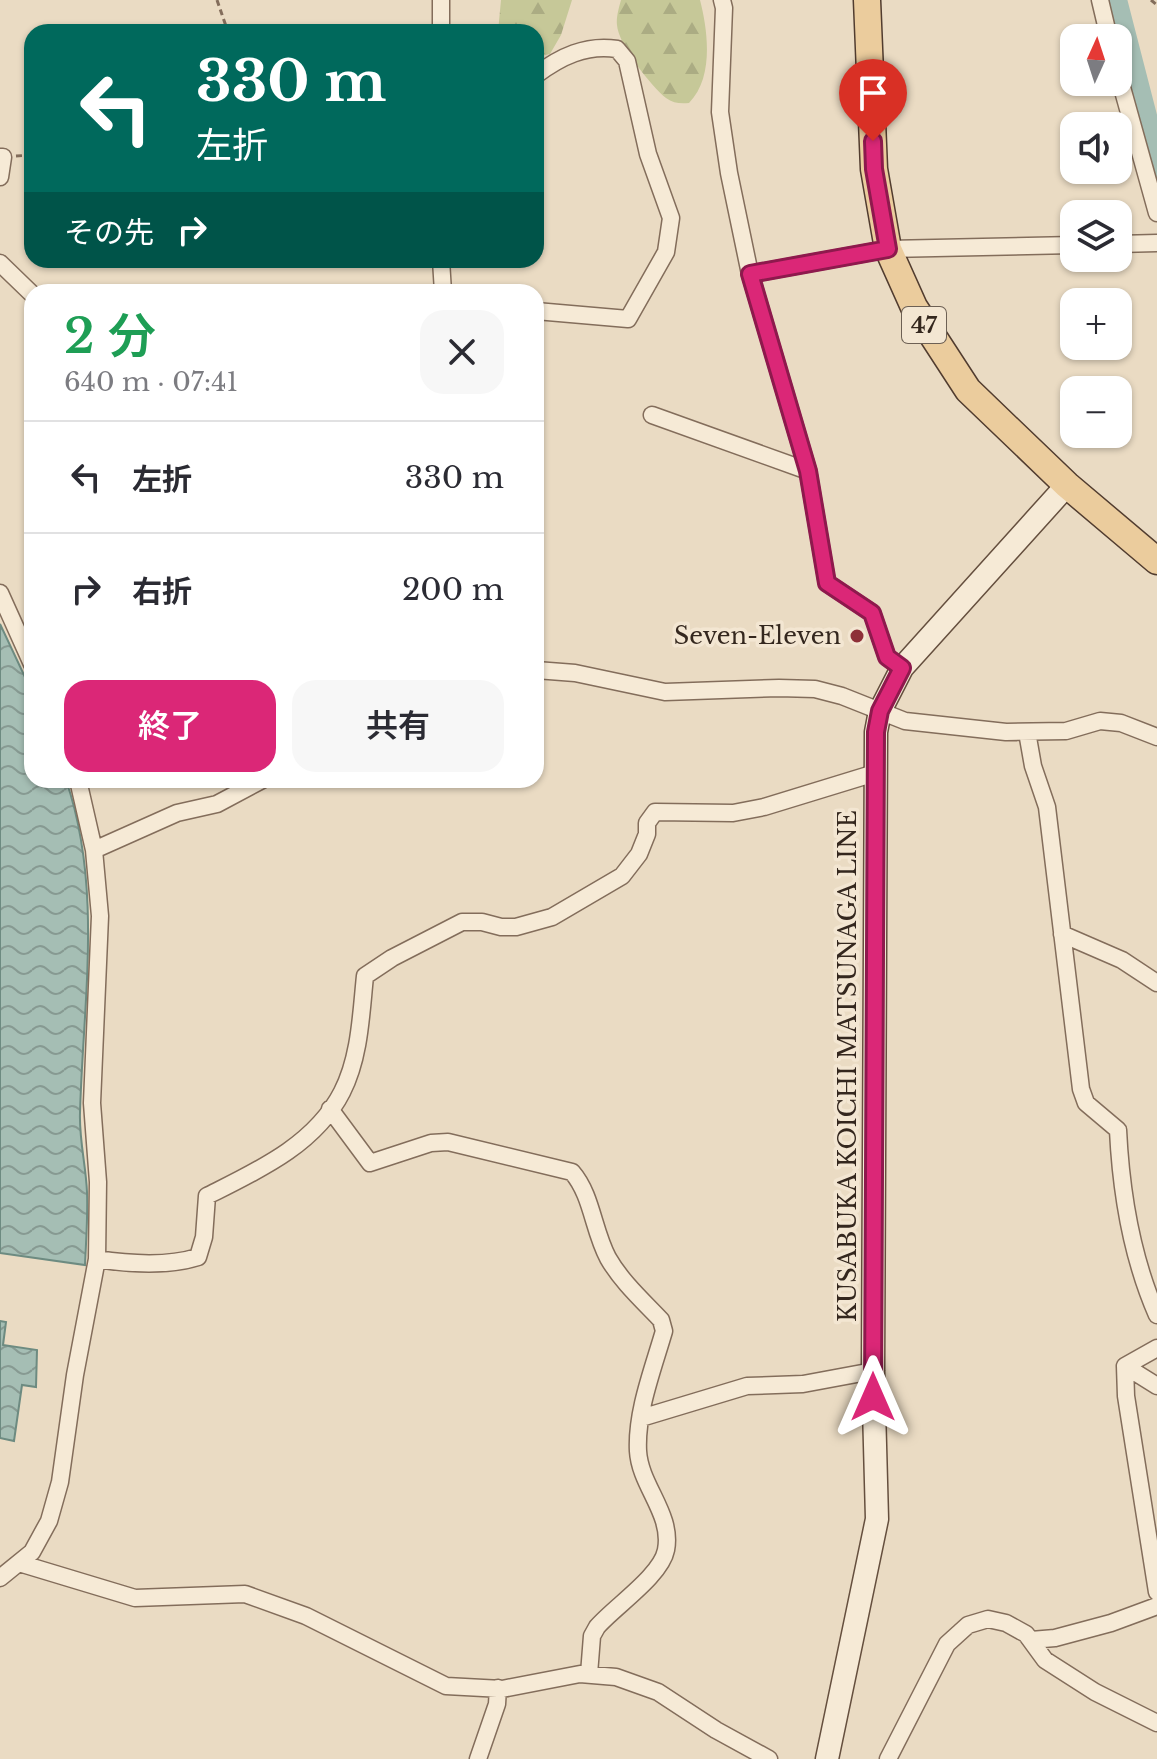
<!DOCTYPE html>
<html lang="ja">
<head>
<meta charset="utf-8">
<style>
	:root { --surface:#fff; --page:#f7f7f7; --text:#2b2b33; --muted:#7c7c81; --line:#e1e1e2; --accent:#db2777 }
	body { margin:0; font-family:"Libre Baskerville","Noto Sans JP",serif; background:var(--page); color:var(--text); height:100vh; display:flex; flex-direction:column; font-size:30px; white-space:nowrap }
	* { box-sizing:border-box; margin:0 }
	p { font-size:26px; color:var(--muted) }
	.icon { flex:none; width:44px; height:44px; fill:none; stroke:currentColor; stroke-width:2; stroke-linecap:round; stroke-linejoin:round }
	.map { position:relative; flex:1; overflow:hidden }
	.sheet { position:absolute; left:24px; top:284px; width:520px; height:504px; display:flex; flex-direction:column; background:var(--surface); border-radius:24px; box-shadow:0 2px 6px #0004 }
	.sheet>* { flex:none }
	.top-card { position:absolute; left:24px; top:24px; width:520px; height:244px; border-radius:24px; box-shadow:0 2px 6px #0004; background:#00695c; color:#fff; overflow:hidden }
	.needle { width:52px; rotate:3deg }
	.tools { position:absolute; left:1060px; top:24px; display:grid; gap:16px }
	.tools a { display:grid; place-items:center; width:72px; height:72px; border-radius:16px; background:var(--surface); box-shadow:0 2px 6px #0004; font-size:40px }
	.pin { position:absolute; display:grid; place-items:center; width:68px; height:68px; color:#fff; margin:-82px -34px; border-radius:50% 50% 50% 0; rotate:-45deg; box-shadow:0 0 8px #0007 }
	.pin .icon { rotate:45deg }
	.me { position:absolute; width:88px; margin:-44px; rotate:0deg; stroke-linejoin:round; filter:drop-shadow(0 0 6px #0008) }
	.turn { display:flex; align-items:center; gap:28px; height:168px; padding:0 40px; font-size:36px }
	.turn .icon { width:104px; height:104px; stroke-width:2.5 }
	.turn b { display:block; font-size:56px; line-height:68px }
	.then { display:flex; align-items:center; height:76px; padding:0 40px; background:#0003; gap:16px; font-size:30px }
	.round { display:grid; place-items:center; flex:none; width:84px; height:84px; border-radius:24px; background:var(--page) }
	.headline { display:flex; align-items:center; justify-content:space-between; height:136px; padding:0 40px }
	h1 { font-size:48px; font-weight:600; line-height:60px; color:#1e9e55 }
	.action { display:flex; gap:16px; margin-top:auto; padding:16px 40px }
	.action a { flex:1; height:92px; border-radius:24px; background:var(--accent); color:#fff; font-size:32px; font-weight:600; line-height:92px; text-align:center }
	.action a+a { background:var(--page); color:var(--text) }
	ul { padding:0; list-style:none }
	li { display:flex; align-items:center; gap:24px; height:112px; padding:0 40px; border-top:2px solid var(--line) }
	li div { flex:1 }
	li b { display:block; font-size:30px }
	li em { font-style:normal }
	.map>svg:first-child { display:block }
</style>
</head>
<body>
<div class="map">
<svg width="1157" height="1759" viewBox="0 0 1157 1759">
	<defs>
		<pattern id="forest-firs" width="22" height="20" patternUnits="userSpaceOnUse" patternTransform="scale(2)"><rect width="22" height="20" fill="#c6c898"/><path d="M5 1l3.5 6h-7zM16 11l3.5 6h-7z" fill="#abac83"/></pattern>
		<pattern id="water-waves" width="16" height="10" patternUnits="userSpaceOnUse" patternTransform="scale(2)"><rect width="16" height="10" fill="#a5beb4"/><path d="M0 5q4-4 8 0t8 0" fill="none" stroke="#879a92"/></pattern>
	</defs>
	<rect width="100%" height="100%" fill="#eadbc3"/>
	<!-- forest -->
	<path fill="url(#forest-firs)" d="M501 0H572L561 35 550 54 536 57V32H498Z
		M621 0H700C708 31 714 78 689 103 680 104 673 103 666 98 651 86 618 44 617 25 616 18 619 7 621 0Z"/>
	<!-- water -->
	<path fill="url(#water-waves)" stroke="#6d8b81" stroke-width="2" d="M0 624 32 692V780H66C103 888 83 1002 80 1113 79 1139 86 1166 87 1192 88 1216 86 1241 85 1265L0 1253Z
		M0 1321 6 1322 3 1345 37 1350 36 1387 22 1385 14 1441 0 1438Z"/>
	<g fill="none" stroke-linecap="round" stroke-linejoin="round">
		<!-- river -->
		<path stroke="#a5beb4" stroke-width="26" d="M1114 0 1157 167"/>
		<defs>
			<path id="street" d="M722 0 724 8 720 112 729 173 750 274 808 471 827 583 872 613 887 657 902 668
				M1100 0 1109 38
				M441 32V0
				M1118 73 1157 213
				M536 75C560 57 586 44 617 49L627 61 648 154 671 218 666 252 628 319 536 311
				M0 157H3L0 177
				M1118 244 1157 243
				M441 260 443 292
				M0 263 32 294
				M750 274 888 249 1074 245
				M652 415 808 471
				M0 593 32 664
				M536 670 575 673 665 692 779 688 815 689 842 696 905 721 1006 732 1066 731 1100 721 1121 723 1157 737
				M1027 732 1033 766 1047 807 1081 1089 1086 1103 1118 1130C1121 1192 1132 1258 1157 1315
				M94 850 177 813 217 804 262 780
				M1062 934 1122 960 1157 983
				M330 1109 370 1163 431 1143 448 1142 572 1172C592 1195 593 1230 608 1258 621 1281 643 1301 661 1320L664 1331C653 1369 636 1412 638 1451 640 1486 673 1514 666 1550 661 1576 614 1607 597 1627L592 1636 589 1674
				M97 1259C129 1264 166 1267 198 1257L204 1237 207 1196C257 1171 315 1145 342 1092 360 1057 361 1014 365 976L392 958 462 922H482L501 927H516L552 917 622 876 639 854 647 834V823L655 812 733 813 764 807 875 773
				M1125 1366 1126 1396 1157 1592
				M1125 1366 1157 1386
				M1125 1366 1157 1348
				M641 1418 747 1386 803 1384 873 1371
				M19 1563 135 1598 245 1594 306 1616 446 1686 502 1689 580 1674 616 1677 658 1692 716 1730 769 1759
				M0 1578 32 1552 49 1521 60 1482 75 1375 97 1259 98 1182 92 1103 100 916 94 850 78 780
				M1031 1640 1055 1638 1111 1623 1157 1606
				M478 1759 497 1704 498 1688
				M888 1759 947 1644 968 1625 988 1619 1006 1623 1026 1634 1045 1660 1095 1692 1157 1723"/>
			<path id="secondary" d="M827 1759 877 1519 873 1371 876 732 880 711 902 668 1067 485"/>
			<path id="primary" d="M867 0 874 169 888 249 914 307 968 390 1067 485 1157 561"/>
		</defs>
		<!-- street casing -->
		<use href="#street" stroke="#836d5b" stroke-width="19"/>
		<!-- secondary casing -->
		<use href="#secondary" stroke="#654f3e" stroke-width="25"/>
		<!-- primary casing -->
		<use href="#primary" stroke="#513c2f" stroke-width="29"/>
		<!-- path -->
		<path stroke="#836d5b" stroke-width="3" stroke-dasharray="6 4" stroke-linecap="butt" d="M217 0 228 32
			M1151 0 1157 5
			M16 156 32 155"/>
		<!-- street -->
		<use href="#street" stroke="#f6ead6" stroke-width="16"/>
		<!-- secondary -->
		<use href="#secondary" stroke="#f6ead6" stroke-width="22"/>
		<!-- primary -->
		<use href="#primary" stroke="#ebcc9d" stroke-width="26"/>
	</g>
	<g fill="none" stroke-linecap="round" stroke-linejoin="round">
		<defs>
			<path id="route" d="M873 141 874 169 888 249 750 274 808 471 827 583 872 613 887 657 902 668 880 711 876 732 873 1397"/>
		</defs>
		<!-- route casing -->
		<use href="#route" stroke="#8e194d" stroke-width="20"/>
		<!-- route -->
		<use href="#route" stroke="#db2777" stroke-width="14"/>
	</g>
	<!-- markers -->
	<circle fill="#8e3038" stroke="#f3e6d2" stroke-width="3" cx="857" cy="636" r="8"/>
	<g text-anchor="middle" stroke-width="7" stroke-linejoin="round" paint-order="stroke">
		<!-- shield labels -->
		<rect fill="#f3e6d2" stroke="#6d6054" stroke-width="2" x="902" y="307" width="44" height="36" rx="6"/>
		<g font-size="22" font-weight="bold" fill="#34271e">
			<text x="924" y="333">47</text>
		</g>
		<!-- poi labels -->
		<g font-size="24" fill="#34271e" stroke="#f3e6d2" text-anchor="end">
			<text x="841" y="644">Seven-Eleven</text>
		</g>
		<!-- street labels -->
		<g font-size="24" fill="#34271e" stroke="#f3e6d2">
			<text transform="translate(848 1066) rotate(-90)" y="8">KUSABUKA KOICHI MATSUNAGA LINE</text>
		</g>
	</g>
</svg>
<div class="tools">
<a><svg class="needle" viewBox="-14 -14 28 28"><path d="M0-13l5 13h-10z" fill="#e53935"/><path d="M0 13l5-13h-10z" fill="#7c7c81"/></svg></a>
<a><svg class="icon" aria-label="sound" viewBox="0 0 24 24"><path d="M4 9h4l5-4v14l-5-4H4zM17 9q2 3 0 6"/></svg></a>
<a><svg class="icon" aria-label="layers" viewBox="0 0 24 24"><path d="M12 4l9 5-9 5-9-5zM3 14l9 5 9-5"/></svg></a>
<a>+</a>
<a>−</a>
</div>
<div class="pin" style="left:873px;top:141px;background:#d93025"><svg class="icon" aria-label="arrive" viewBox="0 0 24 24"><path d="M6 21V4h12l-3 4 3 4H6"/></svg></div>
<svg class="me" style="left:873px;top:1397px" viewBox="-20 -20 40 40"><path d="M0-17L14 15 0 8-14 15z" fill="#db2777" stroke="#fff" stroke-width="4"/></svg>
<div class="top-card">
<div class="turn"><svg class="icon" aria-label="left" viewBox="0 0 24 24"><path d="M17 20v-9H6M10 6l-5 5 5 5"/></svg><div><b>330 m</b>左折</div></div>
<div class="then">その先<svg class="icon" aria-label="right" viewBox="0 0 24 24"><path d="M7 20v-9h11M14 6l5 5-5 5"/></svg></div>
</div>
<section class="sheet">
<div class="headline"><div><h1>2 分</h1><p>640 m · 07:41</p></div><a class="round"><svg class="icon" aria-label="close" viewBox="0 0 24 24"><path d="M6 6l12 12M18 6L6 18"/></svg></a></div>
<ul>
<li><svg class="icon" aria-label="left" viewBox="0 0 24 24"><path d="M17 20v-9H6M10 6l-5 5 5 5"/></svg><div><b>左折</b></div><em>330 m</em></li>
<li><svg class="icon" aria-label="right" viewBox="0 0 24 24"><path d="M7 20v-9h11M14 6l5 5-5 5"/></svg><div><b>右折</b></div><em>200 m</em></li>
</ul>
<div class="action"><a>終了</a><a>共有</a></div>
</section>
</div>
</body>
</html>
